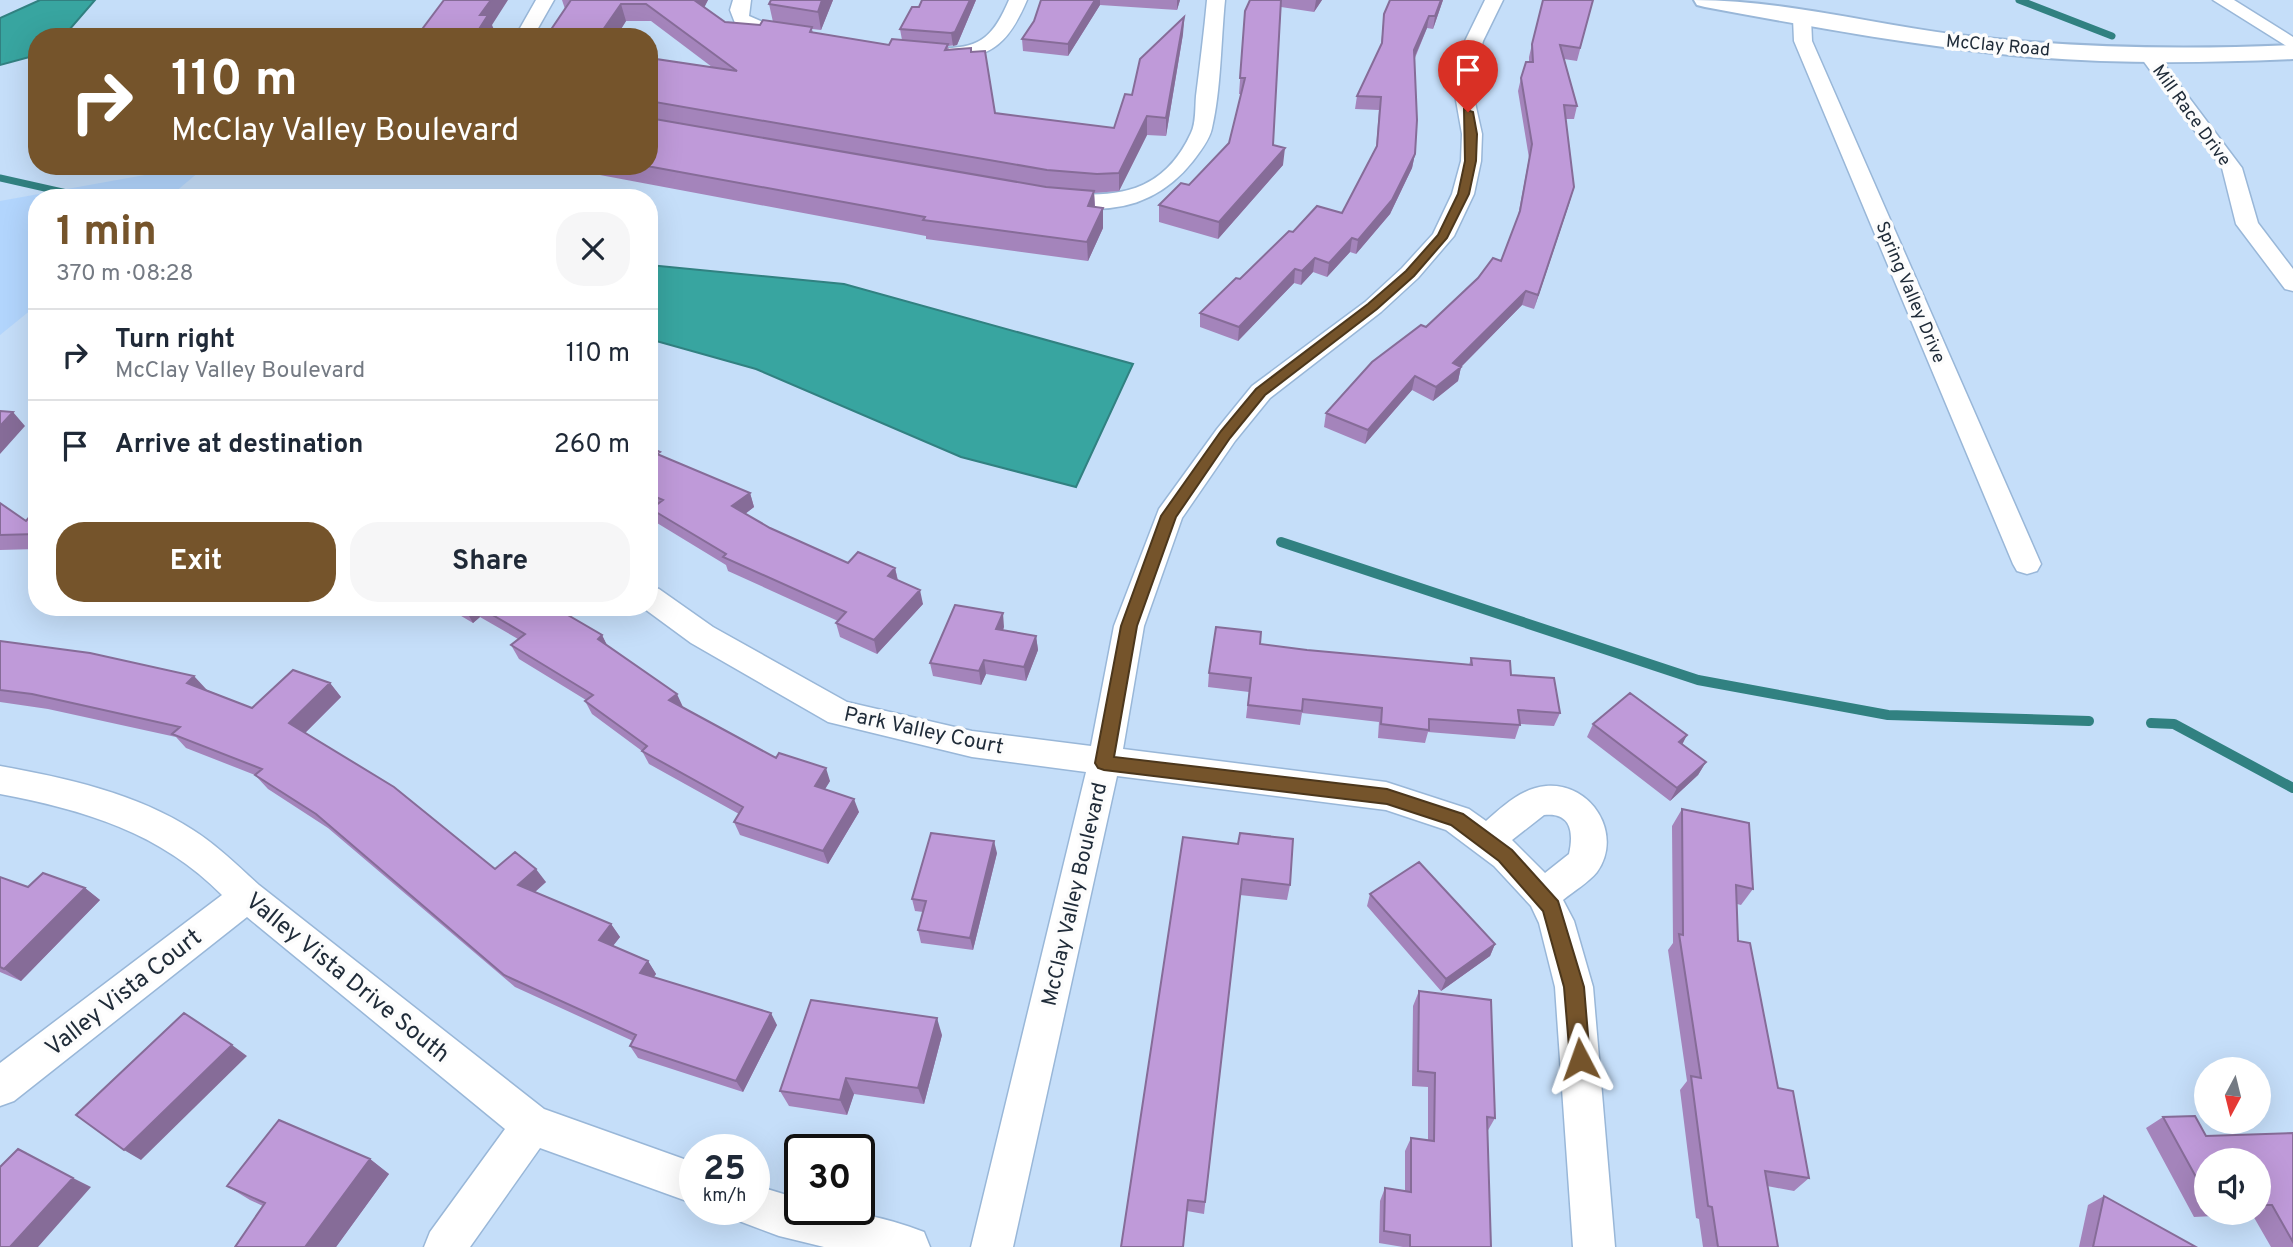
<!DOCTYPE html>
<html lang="en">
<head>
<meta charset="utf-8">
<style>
	:root { --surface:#fff; --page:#f6f6f7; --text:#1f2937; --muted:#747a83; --line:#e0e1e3; --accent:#75542b }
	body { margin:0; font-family:Overpass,sans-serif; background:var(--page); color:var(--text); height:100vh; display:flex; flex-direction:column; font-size:26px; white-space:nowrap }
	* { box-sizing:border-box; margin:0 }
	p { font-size:23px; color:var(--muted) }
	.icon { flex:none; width:38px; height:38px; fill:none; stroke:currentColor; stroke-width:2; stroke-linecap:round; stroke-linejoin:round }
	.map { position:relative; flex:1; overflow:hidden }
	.side { position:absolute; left:28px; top:189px; width:630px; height:427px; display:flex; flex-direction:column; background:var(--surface); border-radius:28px; box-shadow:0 7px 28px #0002 }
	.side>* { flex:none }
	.top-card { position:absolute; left:28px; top:28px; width:630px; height:147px; border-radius:28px; box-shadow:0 7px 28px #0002; background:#75542b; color:#fff; overflow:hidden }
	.needle { width:46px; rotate:187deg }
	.buttons { position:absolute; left:2194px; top:1057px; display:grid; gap:14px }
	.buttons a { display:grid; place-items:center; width:77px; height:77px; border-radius:50%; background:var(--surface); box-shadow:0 7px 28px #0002; font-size:35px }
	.speed { position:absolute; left:679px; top:1134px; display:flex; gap:14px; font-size:35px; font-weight:700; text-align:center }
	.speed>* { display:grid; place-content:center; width:91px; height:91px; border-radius:50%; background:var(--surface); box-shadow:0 7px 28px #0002; line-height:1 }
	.speed small { font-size:18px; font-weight:400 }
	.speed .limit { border:4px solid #111; border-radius:10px; background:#fff; color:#111 }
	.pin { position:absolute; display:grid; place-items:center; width:60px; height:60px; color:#fff; margin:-72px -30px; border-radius:50% 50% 50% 0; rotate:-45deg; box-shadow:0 0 7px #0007 }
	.pin .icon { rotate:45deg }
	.me { position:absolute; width:77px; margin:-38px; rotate:356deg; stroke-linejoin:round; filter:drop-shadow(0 0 5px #0008) }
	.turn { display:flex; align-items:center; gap:24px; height:147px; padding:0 28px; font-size:32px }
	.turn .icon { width:91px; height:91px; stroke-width:2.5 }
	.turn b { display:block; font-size:49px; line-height:60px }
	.round { display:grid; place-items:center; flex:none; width:74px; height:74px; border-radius:28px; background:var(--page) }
	.head { display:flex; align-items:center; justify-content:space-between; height:119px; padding:0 28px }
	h1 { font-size:42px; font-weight:700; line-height:52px; color:var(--accent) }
	.action { display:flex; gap:14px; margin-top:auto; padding:14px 28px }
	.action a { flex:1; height:80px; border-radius:28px; background:var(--accent); color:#fff; font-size:28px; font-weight:700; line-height:80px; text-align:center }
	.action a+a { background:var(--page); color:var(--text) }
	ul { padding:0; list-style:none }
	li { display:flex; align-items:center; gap:21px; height:91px; padding:0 28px; border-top:2px solid var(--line) }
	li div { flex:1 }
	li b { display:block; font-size:26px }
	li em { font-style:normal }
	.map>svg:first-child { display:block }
</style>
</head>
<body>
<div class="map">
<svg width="2293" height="1247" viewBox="0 0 2293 1247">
	<rect width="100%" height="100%" fill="#c5def9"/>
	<!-- built -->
	<path fill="#b2d5fd" d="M195 166H206L168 198H37V305L0 335V201Z"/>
	<!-- water -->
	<path fill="#38a5a0" stroke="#318181" stroke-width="2" d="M40 0H95L63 37H37V55L0 65V18Z
		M649 265 844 284 1133 364 1076 487 961 457 756 369 649 339Z"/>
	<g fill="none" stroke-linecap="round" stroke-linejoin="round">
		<!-- stream-far1 -->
		<path stroke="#318181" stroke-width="7" d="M2019 0 2112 36
			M0 178 89 198"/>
		<!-- stream -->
		<path stroke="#318181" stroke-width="10" d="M1281 542 1698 680 1888 715 2089 721
			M2151 723 2174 724 2293 788"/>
		<defs>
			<path id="minor" d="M536 0H554L533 37H515Z
				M733 0H751L749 16 770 25 797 29 800 33C787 47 750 29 735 23L730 10Z
				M1009 0H1027C1010 40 993 59 947 59 938 59 927 60 921 53 927 46 933 48 942 48 981 49 994 35 1009 0Z
				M1207 0H1225C1221 40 1221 90 1212 128 1210 139 1200 152 1193 161 1156 208 1105 217 1049 202L1045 198 1049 194 1056 192C1115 199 1163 194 1191 133 1196 123 1195 107 1196 96 1200 64 1204 32 1207 0Z
				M1485 0H1503L1483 41 1477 65 1472 89 1482 134 1481 161 1474 194 1454 236 1418 278 1381 312 1270 398 1235 441 1182 518 1144 626 1123 749 1386 782 1469 809 1486 821C1503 806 1522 788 1546 786 1591 782 1624 834 1597 872 1589 882 1574 891 1563 900L1574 921 1593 987 1615 1247H1573L1555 987 1539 923 1531 906 1494 866 1446 830 1386 810 1117 776 1013 1247H971L1086 772 972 757 828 722 691 643 642 607H649V586L659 589 713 627 847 702 972 731 1091 746 1114 626 1159 509 1217 429 1252 386 1365 302 1402 268 1433 234 1452 194 1461 161 1462 134 1454 89 1459 65 1465 41ZM1544 815C1571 812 1574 832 1569 854L1545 873 1512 840Z
				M2213 0H2234L2293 37V50Z
				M1802 13 1811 18 1812 41 2041 564 2037 571 2027 574 2017 571 2013 564 1794 41 1793 18Z
				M2148 50 2154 51 2242 168 2258 223 2293 269V291L2285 289 2236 224 2222 168 2139 55Z
				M0 766C66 778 136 793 193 830 218 846 238 866 259 885L544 1109 695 1163V1204L540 1148 470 1247H424L430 1232 505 1129 247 917 14 1101 0 1106V1063L222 895C160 832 84 810 0 794Z
				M754 1185 800 1199V1209C842 1209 884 1216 924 1232L930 1247H824L779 1236 739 1221 735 1209H754Z"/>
			<path id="secondary" d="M1694 0C1782 0 1870 24 1958 35 2069 48 2181 50 2293 45V59C2206 63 2119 64 2032 57 1922 47 1813 27 1705 7L1697 5Z"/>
		</defs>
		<!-- minor casing -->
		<use href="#minor" stroke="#99b7d8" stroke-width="3"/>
		<!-- secondary casing -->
		<use href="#secondary" stroke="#99b7d8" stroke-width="4"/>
		<!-- minor -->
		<use href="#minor" fill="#fff" fill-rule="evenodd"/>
		<!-- secondary -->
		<use href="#secondary" fill="#fff" fill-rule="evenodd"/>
	</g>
	<!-- wall -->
	<path fill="#a484bb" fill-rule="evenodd" d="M562 0H708L704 7 725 22 760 25 773 22 769 4 833 0 821 30 812 29 813 33 889 45 902 40 900 29 919 7 976 0 957 45 948 46 949 50 971 52 995 113 1114 128 1132 95 1184 17 1183 34 1166 136 1147 135 1119 191 1094 193 1095 207 1103 208V228L1088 261 926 239V236L552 166H649V58L712 67 651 21H626L616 37H546L565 9Z
		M1041 0H1180L1177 10 1100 5 1068 56 1023 51 1022 39 1034 21Z
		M1250 0H1322L1314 12 1281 7 1273 145 1283 165 1218 239 1159 222V205L1189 185 1229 143 1241 94H1239L1245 11Z
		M1443 0 1433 29 1427 28 1415 58V154L1412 168 1390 214 1356 254 1350 252 1327 277 1313 272 1301 285 1294 283 1238 341 1200 327V313L1293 232 1342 213 1376 148 1379 110 1355 109 1357 96 1381 45 1384 14Z
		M1593 0 1577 61 1564 59 1577 106 1574 119H1566L1570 201 1534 309 1522 305 1461 367 1458 381 1433 401 1412 390 1365 444 1324 427 1326 413 1501 261 1518 216 1529 158 1518 91 1521 78 1529 62V57L1532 44Z
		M649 447 662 457 750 493 754 507 745 514 770 528 848 563 895 568 898 580 923 604 877 654 840 637 836 623 838 621 728 571 726 565 657 523 651 509 653 507 649 506Z
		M0 503 26 521 37 508V549L0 550Z
		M446 607H554L602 635 607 646 683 708 776 758 830 781 825 789 859 812 828 864 740 835 734 822 739 814 649 764 642 751 592 714 585 701 586 700 519 659 511 645 518 639 480 617 473 623Z
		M1004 627 1003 630 1036 636 1038 650 1026 681 986 674 981 685 933 676 930 663Z
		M0 641 207 690 252 708 330 683 341 697 305 733 495 869 546 882 535 892 611 924 620 937 613 946 648 961 656 974 654 977 777 1025 743 1092 638 1058 630 1046 633 1041 515 987 328 828 268 789 255 775 186 748 176 737 48 709 0 702Z
		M1260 644 1307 650 1469 665 1471 658 1511 675 1560 713 1554 726 1520 724 1515 739 1428 732 1425 743 1378 738 1379 722 1302 713 1300 725 1246 718 1249 692 1208 687 1209 673Z
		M1593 724 1682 745 1706 762 1698 775 1670 801 1587 737Z
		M1682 809 1753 889 1741 905 1737 904 1738 941 1778 1088 1809 1178 1794 1191 1767 1186 1778 1247H1703L1699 1219 1696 1218 1680 1090 1687 1081 1668 950 1673 943 1672 826Z
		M1183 837 1290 885 1287 900 1240 895 1204 1214 1187 1211Z
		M997 853 973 950 921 943 918 930 923 912 915 911 912 899Z
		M0 877 28 887 85 888 100 900 21 981 0 972Z
		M1370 894 1495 944 1490 956 1441 991 1367 906Z
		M1419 991 1495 1118 1487 1132 1491 1247H1403L1379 1243 1380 1201 1385 1188 1405 1191V1151L1411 1138 1428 1140V1087L1412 1086 1413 1006Z
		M942 1035 924 1104 854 1094 847 1115 789 1106 780 1091Z
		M2163 1117 2206 1136 2293 1133V1247H2271L2252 1214 2194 1217 2146 1128ZM2207 1160H2259V1213H2207Z
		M370 1159 389 1174 336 1247H235L263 1206 250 1200 227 1186Z
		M2104 1196 2196 1247H2079L2088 1205Z"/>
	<!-- shaded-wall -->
	<path fill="#866c98" d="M491 0H508L492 25 495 32 492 37H474L480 15Z
		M694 0H708L699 18Z
		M822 0H833L821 30 818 12Z
		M970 0H976L957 45 953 46 951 33Z
		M1095 0H1100V5L1068 56V44Z
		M1177 0H1180L1177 10Z
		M1316 0H1322L1314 12Z
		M1441 0H1443L1433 29 1435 16Z
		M621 4 626 21 616 37H598Z
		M1429 16 1427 28 1412 63 1414 50Z
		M1184 17 1183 34 1166 136V118Z
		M1147 116V135L1119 191V173Z
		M1285 148 1283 165 1218 239 1219 222Z
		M1415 154 1412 168 1390 214 1356 254 1358 240Z
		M1574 187 1570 201 1534 309 1538 295Z
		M1094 191 1095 210 1088 206Z
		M1103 208V228L1088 261 1087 242Z
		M1352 238 1350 252 1327 277 1329 263Z
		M1315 258 1313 272 1301 285 1302 271Z
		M1295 269 1294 283 1238 341 1239 327Z
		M1526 291 1522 305 1461 367 1458 381 1433 401 1436 387 1453 363Z
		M1415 376 1412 390 1365 444 1368 430Z
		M13 412 25 426 0 454V426Z
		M750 493 754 507 737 520 732 506Z
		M895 568 898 582 888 576Z
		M920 590 923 604 877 654 874 640Z
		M467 607H474L480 617 473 623 465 609Z
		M1003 613 1004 627 998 643 996 629Z
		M602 635 609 649 598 639Z
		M1036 636 1038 650 1026 681 1024 667Z
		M984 660 986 674 981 685 979 671Z
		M194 676 207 690 200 698 187 683Z
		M330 683 341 697 301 737 289 723Z
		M677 694 683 707 675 714 669 700Z
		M1687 735 1680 749 1679 742Z
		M1706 762 1698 775 1670 801 1677 788Z
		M826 768 830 781 819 799 815 786Z
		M854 799 859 812 828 864 823 851Z
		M994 841 997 853 973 950 970 938Z
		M536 869 546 882 528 898 518 885Z
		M85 888 100 900 21 981 4 969Z
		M611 924 620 937 608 952 599 940Z
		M1495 944 1490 956 1441 991 1446 979Z
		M648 961 656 974 648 985 640 973Z
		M771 1013 777 1025 743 1092 736 1081Z
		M937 1018 942 1035 924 1104 918 1088Z
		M232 1045 247 1056 141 1160 124 1150Z
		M846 1078 854 1094 847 1115 840 1100Z
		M370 1159 389 1174 336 1247H305Z
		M73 1178 91 1187 38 1247H10Z"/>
	<!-- building -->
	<path fill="#bf9ad9" stroke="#866c98" stroke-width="2" d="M444 0H491L480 15H488L474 37H422L425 32H420Z
		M571 0H694L725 22 760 25 763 20 812 27 810 32 889 45 892 39 948 44 945 50 971 48V52L985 51 995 113 1114 128 1125 94 1132 95 1140 59 1184 17 1166 118 1147 116 1119 173 1097 174 1047 170 649 101V58L737 71 646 4H621L598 37H546Z
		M771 0H822L818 12 769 4Z
		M922 0H970L955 32 951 33 900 29 912 7H919Z
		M1041 0H1095L1068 44 1022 39 1034 21Z
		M1250 0H1281L1273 145 1285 148 1219 222 1159 205 1181 183 1189 185 1229 143 1245 78H1240L1245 11Z
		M1390 0H1441L1435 16H1429L1414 50 1417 120 1415 154 1392 200 1358 240 1352 238 1329 263 1315 258 1302 271 1295 269 1239 327 1200 313 1236 278 1240 279 1289 231 1293 232 1317 206 1342 213 1377 146 1381 97 1357 96 1382 43 1384 14Z
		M1543 0H1593L1580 48 1560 45 1577 106 1564 105 1574 187 1538 295 1526 291 1453 363 1461 367 1436 387 1415 376 1368 430 1326 413 1372 362 1421 325 1426 327 1478 278 1493 258 1501 261 1520 211 1532 144 1521 78 1526 62H1533L1532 44Z
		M649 118 1046 187 1094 191 1088 206 1103 208 1087 242 923 220 925 217 647 166H649Z
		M0 411 13 412 0 426Z
		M649 447 660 452 657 454 750 493 732 506 770 528 848 563 858 552 895 568 888 576 920 590 874 640 836 623 846 612 723 557 726 554 651 509 663 500 649 494Z
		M0 503 26 521 37 508V534L0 535Z
		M955 605 1003 613 996 629 1036 636 1024 667 984 660 979 671 930 663Z
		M479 607H554L602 635 598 639 677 694 669 700 776 758 779 753 826 768 815 786 854 799 823 851 734 822 743 807 642 751 647 746 585 701 593 695 511 645 525 634Z
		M1216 627 1261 632 1260 644 1307 650 1472 665 1471 658 1510 661 1511 675 1554 678 1560 713 1518 710 1520 725 1429 719V730L1381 724 1382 708 1303 699 1302 711 1248 705 1251 678 1209 673Z
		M0 641 90 653 194 676 187 683 252 708 293 670 330 683 289 723 394 787 495 869 515 852 536 869 518 885 611 924 599 940 648 961 640 973 771 1013 736 1081 630 1046 636 1035 504 975 316 814 255 775 262 769 172 734 180 727 32 694 0 690Z
		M1630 693 1687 735 1679 742 1706 762 1677 788 1593 724Z
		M1682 809 1749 823 1753 889 1736 885 1738 941 1750 943 1778 1088 1793 1091 1809 1178 1765 1171 1778 1247H1718L1712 1207 1708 1206 1691 1076 1701 1078 1679 934 1683 935Z
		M931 833 994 841 970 938 918 930 926 901 912 899Z
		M1240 833 1293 839 1290 885 1242 879 1205 1202 1188 1200 1183 1247H1121L1183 837 1238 844Z
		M1419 862 1495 944 1446 979 1370 894Z
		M43 873 85 888 4 969 0 967V877L28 887Z
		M1419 991 1491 1000 1495 1118 1487 1117 1491 1247H1410V1235L1384 1231 1385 1188 1411 1192V1138L1434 1141 1435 1073 1418 1071Z
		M811 1000 937 1018 918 1088 846 1078 840 1100 780 1091Z
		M184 1013 232 1045 124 1150 76 1115Z
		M2195 1116 2206 1136 2293 1133V1242L2272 1205H2259V1160H2207V1197L2163 1117Z
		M279 1120 370 1159 305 1247H235L265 1203 227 1186Z
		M18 1149 73 1178 10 1247H0V1167Z
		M2104 1196 2196 1247H2093Z"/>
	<!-- route -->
	<path fill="#75542b" stroke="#4c371c" stroke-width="2" d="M1464 109 1473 112 1477 134 1476 161 1469 194 1447 238 1414 276 1377 309 1265 395 1230 438 1176 517 1137 626 1114 757 1387 789 1463 814 1512 850 1558 901 1584 987 1590 1059 1587 1067 1580 1070 1573 1067 1570 1059 1564 987 1543 911 1499 861 1451 825 1387 804 1104 770 1098 768 1095 763 1121 626 1161 516 1221 431 1256 389 1368 304 1406 271 1438 235 1458 194 1465 161Z"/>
	<g text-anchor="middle" stroke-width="7" stroke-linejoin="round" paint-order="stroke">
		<!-- far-street labels -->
		<g font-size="18" fill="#202c39" stroke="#fcfcfc">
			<text transform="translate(1998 45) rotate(5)" y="6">McClay Road</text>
			<text transform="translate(2192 115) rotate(54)" y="6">Mill Race Drive</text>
			<text transform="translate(1911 292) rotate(67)" y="6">Spring Valley Drive</text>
		</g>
		<!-- street labels -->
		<g font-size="21" fill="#202c39" stroke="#fcfcfc">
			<text transform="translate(924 730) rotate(12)" y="7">Park Valley Court</text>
			<text transform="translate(1074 894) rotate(-77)" y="7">McClay Valley Boulevard</text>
		</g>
		<!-- near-street labels -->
		<g font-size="24" fill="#202c39" stroke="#fcfcfc">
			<text transform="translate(348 977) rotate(39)" y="8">Valley Vista Drive South</text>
			<text transform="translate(123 992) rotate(-38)" y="8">Valley Vista Court</text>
		</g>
	</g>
</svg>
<div class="buttons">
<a><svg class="needle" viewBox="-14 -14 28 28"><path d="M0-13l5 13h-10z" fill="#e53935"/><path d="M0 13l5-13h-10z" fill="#747a83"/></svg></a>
<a><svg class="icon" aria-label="sound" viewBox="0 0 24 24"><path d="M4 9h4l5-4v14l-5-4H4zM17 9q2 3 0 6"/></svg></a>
</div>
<div class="speed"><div>25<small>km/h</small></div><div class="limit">30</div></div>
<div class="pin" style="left:1468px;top:112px;background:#d93025"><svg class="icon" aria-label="arrive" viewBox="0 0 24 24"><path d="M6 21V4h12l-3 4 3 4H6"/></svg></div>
<svg class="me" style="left:1580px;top:1059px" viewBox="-20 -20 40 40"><path d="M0-17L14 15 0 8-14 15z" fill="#75542b" stroke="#fff" stroke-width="4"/></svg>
<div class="top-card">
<div class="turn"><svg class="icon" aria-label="right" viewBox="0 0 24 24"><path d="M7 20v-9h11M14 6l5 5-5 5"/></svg><div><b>110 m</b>McClay Valley Boulevard</div></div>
</div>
<section class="side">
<div class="head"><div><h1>1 min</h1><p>370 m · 08:28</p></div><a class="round"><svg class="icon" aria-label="close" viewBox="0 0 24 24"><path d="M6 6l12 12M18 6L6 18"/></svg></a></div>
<ul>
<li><svg class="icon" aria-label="right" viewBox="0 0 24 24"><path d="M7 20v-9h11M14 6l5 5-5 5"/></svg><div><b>Turn right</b><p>McClay Valley Boulevard</p></div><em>110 m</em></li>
<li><svg class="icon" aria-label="arrive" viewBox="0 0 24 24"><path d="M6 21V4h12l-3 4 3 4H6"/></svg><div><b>Arrive at destination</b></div><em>260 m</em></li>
</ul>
<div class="action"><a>Exit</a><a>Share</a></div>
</section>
</div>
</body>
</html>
